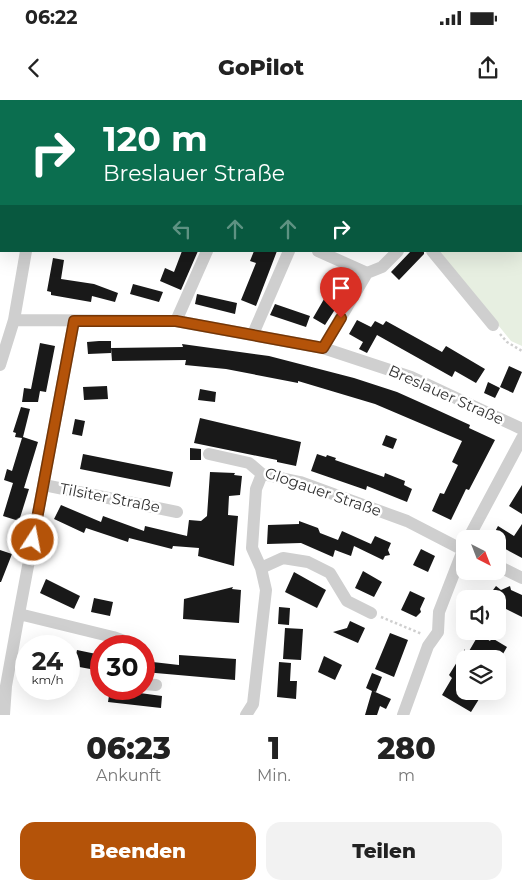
<!DOCTYPE html>
<html lang="de">
<head>
<meta charset="utf-8">
<style>
	:root { --surface:#fff; --page:#f2f2f2; --text:#222; --muted:#767676; --accent:#b45309 }
	body { margin:0; font-family:Montserrat,sans-serif; background:var(--page); color:var(--text); height:100vh; display:flex; flex-direction:column; font-size:19px; white-space:nowrap }
	* { box-sizing:border-box; margin:0 }
	p { font-size:16px; color:var(--muted) }
	.icon { flex:none; width:28px; height:28px; fill:none; stroke:currentColor; stroke-width:2; stroke-linecap:round; stroke-linejoin:round }
	.map { position:relative; height:615px; overflow:hidden }
	.details { display:flex; flex-direction:column; background:var(--surface); flex:1 }
	.details>* { flex:none }
	.hud { position:absolute; left:0px; top:0px; width:522px; height:152px; box-shadow:0 5px 20px #0002; background:#0b6e4f; color:#fff; overflow:hidden }
	.needle { width:32px; rotate:138deg }
	.buttons { position:absolute; left:456px; top:430px; display:grid; gap:10px }
	.buttons a { display:grid; place-items:center; width:50px; height:50px; border-radius:10px; background:var(--surface); box-shadow:0 5px 20px #0002; font-size:25px }
	.speed { position:absolute; left:15px; top:535px; display:flex; gap:10px; font-size:25px; font-weight:700; text-align:center }
	.speed>* { display:grid; place-content:center; width:65px; height:65px; border-radius:50%; background:var(--surface); box-shadow:0 5px 20px #0002; line-height:1 }
	.speed small { font-size:12px; font-weight:400 }
	.speed .limit { border:8px solid #d22; background:#fff; color:#111 }
	.pin { position:absolute; display:grid; place-items:center; width:42px; height:42px; color:#fff; margin:-51px -21px; border-radius:50% 50% 50% 0; rotate:-45deg; box-shadow:0 0 5px #0007 }
	.pin .icon { rotate:45deg }
	.me { position:absolute; width:55px; margin:-28px; rotate:11deg; stroke-linejoin:round; filter:drop-shadow(0 0 4px #0008) }
	.turn { display:flex; align-items:center; gap:18px; height:105px; padding:0 20px; font-size:22px }
	.turn .icon { width:65px; height:65px; stroke-width:2.5 }
	.turn b { display:block; font-size:35px; line-height:42px }
	.lanes { display:flex; align-items:center; height:48px; padding:0 20px; background:#0003; justify-content:center; gap:25px; direction:ltr }
	.lanes .off { opacity:.35 }
	.eta { display:flex; justify-content:space-evenly; align-items:center; height:85px; text-align:center }
	.eta b { font-size:30px; font-weight:800; line-height:35px }
	.button { display:flex; gap:10px; margin-top:auto; padding:10px 20px }
	.button a { flex:1; height:58px; border-radius:15px; background:var(--accent); color:#fff; font-size:20px; font-weight:800; line-height:58px; text-align:center }
	.button a+a { background:var(--page); color:var(--text) }
	.status { display:flex; justify-content:space-between; align-items:center; height:35px; padding:0 25px; background:var(--surface); direction:ltr }
	.status svg { height:14px; fill:currentColor }
	header { display:flex; justify-content:space-between; align-items:center; height:65px; padding:0 20px; background:var(--surface); font-size:22px; font-weight:800 }
	.map>svg:first-child { display:block }
</style>
</head>
<body>
<div class="status"><b>06:22</b><svg viewBox="0 0 49 12"><path d="M0 12V9h3v3zM5 12V6h3v6zM10 12V3h3v9zM15 12V0h3v12zM26 1h20v11H26zM47 4h2v5h-2z"/></svg></div>
<header><svg class="icon" aria-label="back" viewBox="0 0 24 24"><path d="M15 5l-7 7 7 7"/></svg>GoPilot<svg class="icon" aria-label="share" viewBox="0 0 24 24"><path d="M12 15V3M7 8l5-5 5 5M5 13v7h14v-7"/></svg></header>
<div class="map">
<svg width="522" height="615" viewBox="0 0 522 615">
	<rect width="100%" height="100%" fill="#fff"/>
	<!-- green -->
	<path fill="#e7efe1" d="M521 86 522 87V246L511 241 438 151H521Z"/>
	<!-- building -->
	<path fill="#191919" d="M182 151H198L181 190 160 181 165 168 174 172Z
		M254 151H277L256 206 241 200 256 163 250 161Z
		M411 151H424V154L399 180 391 172Z
		M53 158 64 160 61 179 94 184 118 193 115 202 92 196 91 202 51 195V192L47 191Z
		M338 175 352 183 325 225 313 218Z
		M133 184 163 192 159 202 130 194Z
		M197 194 237 203 235 214 195 204Z
		M275 204 310 216 306 227 270 215Z
		M357 220 371 227 375 221 383 225 386 221 442 252 446 246 485 269 476 283 455 271 452 277 377 235 367 253 359 249 363 242 349 234Z
		M99 241H111V253L88 254 87 242Z
		M40 243 55 246 46 292 40 291 38 302H22L24 288 31 289Z
		M182 244 269 256 354 278 397 292 435 309 470 325 469 328 495 340 469 390 466 389 451 420 432 411 440 393 444 394 458 365 452 362 462 341 375 304 298 281V283L226 269 185 265 186 260 112 261 111 248 183 247Z
		M509 266 522 272 513 293 500 287Z
		M488 282 500 288 495 298 484 293Z
		M107 286 108 299 84 300 83 287Z
		M200 289 216 292 215 302 198 300Z
		M21 307 30 309 23 337 38 342 24 388 29 389 19 421 3 416 13 383 4 380 7 369 12 371 22 338 15 337 16 333 13 332Z
		M200 318 301 342 296 366 277 362V360L194 343Z
		M75 319 85 321 82 336 72 334Z
		M386 335 397 339 393 349 382 345Z
		M190 348 201 349V360H190Z
		M83 354 173 372 170 387 80 369Z
		M317 354 326 357 327 355 336 358 335 360 384 377 385 373 405 381 404 385 412 389 407 402 367 386 366 390 311 371Z
		M210 372 235 373 234 375 242 376 240 395 229 396 228 415 238 416 234 466 198 456 199 448 173 446 172 449 129 438 128 442 86 428 84 433 54 419 61 405 101 422 103 416 144 431 145 426 187 436 189 420 201 421 207 416Z
		M522 385V414L509 406Z
		M299 421 318 428 320 433 338 440 342 431 371 444 375 436 391 443 388 450 390 455 385 456 383 460 354 446 351 456 335 450 333 457 301 443 267 444 268 425 299 424Z
		M522 424V458L498 445V439H491L498 426 514 436Z
		M421 449 435 456 428 472 413 465Z
		M0 450 12 454 1 482H0Z
		M363 471 382 482 374 497 355 488Z
		M294 472 326 490 317 508 285 492Z
		M46 479 80 496 74 509 40 493Z
		M496 486 501 490 510 486 511 490 522 495V517L498 505V499L488 497Z
		M233 487 232 489 241 490 239 523 183 519 184 499Z
		M410 491 425 498 420 509 421 512 416 517 401 510Z
		M94 498 113 502 110 516 91 512Z
		M279 507 290 508 289 525 278 524Z
		M350 521 365 528 358 543 333 532 347 528Z
		M285 528 303 529 301 560 283 559Z
		M390 533 408 540 394 577 375 569Z
		M479 534 490 541 492 538 507 547 500 559H465V591H484L471 612 442 595 452 578 449 575 465 549V558Z
		M77 550 101 555V571L74 566Z
		M179 555 236 559 235 580 144 572V561L179 565Z
		M324 556 342 565 335 580 318 572Z
		M279 562 291 563 290 581H297L296 599 277 597Z
		M372 573 382 577 376 592 373 591 391 599 386 609 380 606 377 615H365L372 591 366 588Z
		M110 589 162 596 161 608 108 602Z"/>
	<g fill="none" stroke-linecap="round" stroke-linejoin="round">
		<!-- path -->
		<path stroke="#cfcfcf" stroke-width="2.5" stroke-dasharray="2.5 2.5" stroke-linecap="butt" d="M276 0 277 1
			M299 1V0
			M305 1 306 0
			M500 234 507 242 522 251
			M381 517 422 534"/>
		<!-- minor -->
		<path stroke="#cfcfcf" stroke-width="12" d="M233 0V1
			M52 1V0
			M374 1 375 0
			M318 151 367 173
			M432 151 493 225
			M367 173 382 167 398 151
			M14 220 176 221 323 248 411 277 522 329
			M176 221 207 151
			M253 234 289 151
			M323 248 367 173
			M0 265 14 220 26 151
			M209 354 249 363 262 374 300 382 407 421 465 451
			M44 385 177 412
			M468 439 522 338
			M498 466 522 478
			M261 468 283 458 308 462 330 473 347 501 371 513
			M19 514 113 537 127 542 129 546
			M144 584 156 585
			M4 615 6 586 19 514 74 221
			M246 615 253 604 266 490 261 468 252 448 256 389 262 374
			M403 615 428 546 438 532 439 512 465 445"/>
		<!-- major -->
		<path stroke="#aaa" stroke-width="16" d="M454 0 456 1
			M521 63H522"/>
	</g>
	<g fill="none" stroke-linecap="round" stroke-linejoin="round">
		<defs>
			<path id="route" d="M33 440 74 221H176L323 248 341 218"/>
		</defs>
		<!-- route casing -->
		<use href="#route" stroke="#753606" stroke-width="12"/>
		<!-- route -->
		<use href="#route" stroke="#b45309" stroke-width="9"/>
	</g>
	<g text-anchor="middle" stroke-width="5" stroke-linejoin="round" paint-order="stroke">
		<!-- street labels -->
		<g font-size="15" fill="#323232" stroke="#fff">
			<text transform="translate(446 295) rotate(24)" y="5">Breslauer Straße</text>
			<text transform="translate(323 392) rotate(19)" y="5">Glogauer Straße</text>
			<text transform="translate(110 398) rotate(11)" y="5">Tilsiter Straße</text>
		</g>
	</g>
</svg>
<div class="buttons">
<a><svg class="needle" viewBox="-14 -14 28 28"><path d="M0-13l5 13h-10z" fill="#e53935"/><path d="M0 13l5-13h-10z" fill="#767676"/></svg></a>
<a><svg class="icon" aria-label="sound" viewBox="0 0 24 24"><path d="M4 9h4l5-4v14l-5-4H4zM17 9q2 3 0 6"/></svg></a>
<a><svg class="icon" aria-label="layers" viewBox="0 0 24 24"><path d="M12 4l9 5-9 5-9-5zM3 14l9 5 9-5"/></svg></a>
</div>
<div class="speed"><div>24<small>km/h</small></div><div class="limit">30</div></div>
<div class="pin" style="left:341px;top:218px;background:#d93025"><svg class="icon" aria-label="arrive" viewBox="0 0 24 24"><path d="M6 21V4h12l-3 4 3 4H6"/></svg></div>
<svg class="me" style="left:33px;top:440px" viewBox="-20 -20 40 40"><circle r="17" fill="#b45309" stroke="#fff" stroke-width="3"/><path d="M0-11L8 9 0 5-8 9z" fill="#fff"/></svg>
<div class="hud">
<div class="turn"><svg class="icon" aria-label="right" viewBox="0 0 24 24"><path d="M7 20v-9h11M14 6l5 5-5 5"/></svg><div><b>120 m</b>Breslauer Straße</div></div>
<div class="lanes"><svg class="icon off" aria-label="left" viewBox="0 0 24 24"><path d="M17 20v-9H6M10 6l-5 5 5 5"/></svg><svg class="icon off" aria-label="ahead" viewBox="0 0 24 24"><path d="M12 20V5M6 11l6-6 6 6"/></svg><svg class="icon off" aria-label="ahead" viewBox="0 0 24 24"><path d="M12 20V5M6 11l6-6 6 6"/></svg><svg class="icon" aria-label="right" viewBox="0 0 24 24"><path d="M7 20v-9h11M14 6l5 5-5 5"/></svg></div>
</div>
</div>
<section class="details">
<div class="eta">
<div><b>06:23</b><p>Ankunft</p></div>
<div><b>1</b><p>Min.</p></div>
<div><b>280</b><p>m</p></div>
</div>
<div class="button"><a>Beenden</a><a>Teilen</a></div>
</section>
</body>
</html>
